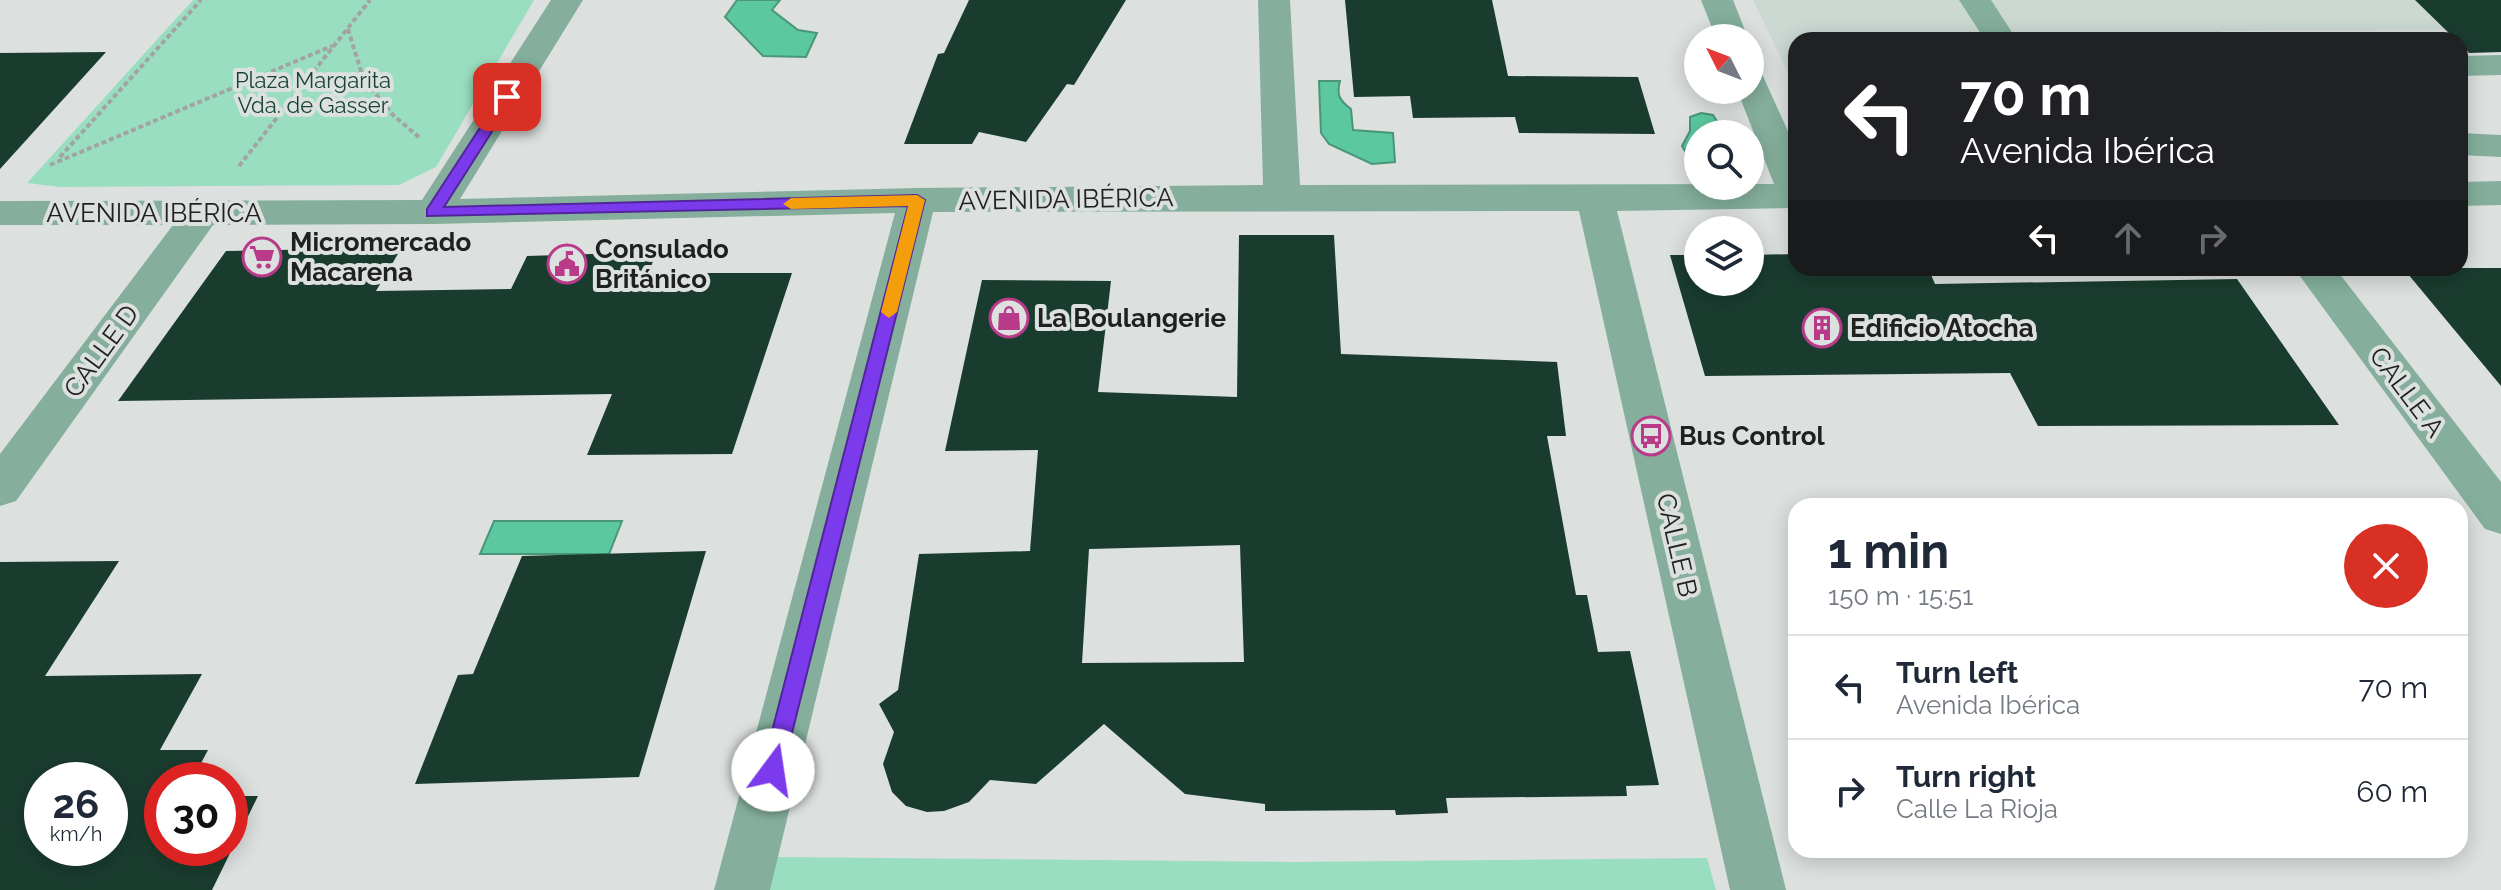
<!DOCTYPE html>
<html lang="en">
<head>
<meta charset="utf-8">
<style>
	:root { --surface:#fff; --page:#f6f6f7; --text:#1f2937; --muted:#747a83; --line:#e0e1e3 }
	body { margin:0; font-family:Raleway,sans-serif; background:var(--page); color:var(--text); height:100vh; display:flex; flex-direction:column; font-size:30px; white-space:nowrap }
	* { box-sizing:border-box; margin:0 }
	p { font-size:26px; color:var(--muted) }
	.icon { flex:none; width:44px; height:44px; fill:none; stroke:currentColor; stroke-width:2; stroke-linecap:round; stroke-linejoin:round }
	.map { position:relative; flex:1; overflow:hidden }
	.details { position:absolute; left:1788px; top:498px; width:680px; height:360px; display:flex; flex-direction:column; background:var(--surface); border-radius:24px; box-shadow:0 4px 20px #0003 }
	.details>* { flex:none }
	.hud { position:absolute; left:1788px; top:32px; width:680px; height:244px; border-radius:24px; box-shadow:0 4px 20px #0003; background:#202124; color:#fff; overflow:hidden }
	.needle { width:52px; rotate:312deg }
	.controls { position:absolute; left:1684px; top:24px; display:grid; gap:16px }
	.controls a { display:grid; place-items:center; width:80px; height:80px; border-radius:50%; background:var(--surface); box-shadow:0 4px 20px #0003; font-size:40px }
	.speed { position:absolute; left:24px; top:762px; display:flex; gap:16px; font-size:40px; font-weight:700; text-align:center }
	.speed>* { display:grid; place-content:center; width:104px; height:104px; border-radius:50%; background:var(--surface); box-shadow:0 4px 20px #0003; line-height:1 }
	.speed small { font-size:20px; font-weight:400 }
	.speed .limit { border:12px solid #d22; background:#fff; color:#111 }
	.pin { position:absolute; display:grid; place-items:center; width:68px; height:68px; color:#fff; margin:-34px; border-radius:16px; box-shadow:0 4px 12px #0006 }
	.me { position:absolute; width:88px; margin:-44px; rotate:14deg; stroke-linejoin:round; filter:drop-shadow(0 0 6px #0008) }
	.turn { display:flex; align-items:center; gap:28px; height:168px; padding:0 40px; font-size:36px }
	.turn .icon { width:104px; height:104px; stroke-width:2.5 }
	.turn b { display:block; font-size:56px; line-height:68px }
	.lanes { display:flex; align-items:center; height:76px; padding:0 40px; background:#0003; justify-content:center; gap:40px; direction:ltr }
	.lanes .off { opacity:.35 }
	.round { display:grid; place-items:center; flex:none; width:84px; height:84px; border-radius:42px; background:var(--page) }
	.overview { display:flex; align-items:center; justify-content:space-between; height:136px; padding:0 40px }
	h1 { font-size:48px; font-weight:700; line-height:60px }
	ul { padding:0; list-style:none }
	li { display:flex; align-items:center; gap:24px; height:104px; padding:0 40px; border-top:2px solid var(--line) }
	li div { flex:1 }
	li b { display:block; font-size:30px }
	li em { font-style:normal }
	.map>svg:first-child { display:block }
</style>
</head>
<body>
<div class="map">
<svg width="2501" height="890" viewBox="0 0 2501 890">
	<rect width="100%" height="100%" fill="#dce0de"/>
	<!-- built -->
	<path fill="#ccd9d3" d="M1753 0H2501V29L2220 31 2226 40H1796V89Z"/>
	<!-- green -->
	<path fill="#9adec1" d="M193 0H534L436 167 399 185 60 187 27 183Z
		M776 857 1294 862 1707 858 1716 890H768Z"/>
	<!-- water -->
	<path fill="#5bc89f" stroke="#499679" stroke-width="2" d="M737 0H780L772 10 798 30 817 33 806 57 763 56 725 17Z
		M1319 81H1340C1336 95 1340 101 1351 109L1353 130 1393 133 1395 162 1372 164 1329 144 1321 133Z
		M1701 113 1713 115 1725 134H1698V160L1691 161 1682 146 1690 131V117Z
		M494 521H622L609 554H480Z"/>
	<!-- building -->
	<path fill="#1a3c2f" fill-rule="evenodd" d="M969 0H1126L1074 85 1067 84 1026 142 979 132 972 144H904L938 54 944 53Z
		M1345 0H1492L1508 76 1638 77 1655 134 1519 133 1515 117 1413 118 1410 96 1354 97Z
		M2415 0H2501V52L2469 53 2460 40H2456Z
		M106 52 0 169V53Z
		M1239 235H1334L1341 354 1557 362 1566 436H1547L1576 595H1587L1598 652 1630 651 1659 785 1626 786 1627 796 1446 798 1448 813 1396 815 1395 810 1265 811V804L1185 794 1104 724 1036 784 990 780 969 802 944 811 927 812 906 806 892 792 883 764 894 732 879 704 898 690 919 554 1030 551 1038 450 945 451 982 280 1111 281 1098 392 1237 397ZM1240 545 1244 662 1082 663 1089 549Z
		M331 242H405L376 291 511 289 527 256 656 252 649 273H792L732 454 587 455 612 394 118 401 226 251 326 249Z
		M1796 254V268H1928L1935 284 2237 279 2339 425 2038 426 2010 373 1705 376 1670 255H1698V282H1750V255Z
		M2403 268H2501V386Z
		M706 551 639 777 415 784 458 675 473 674 522 556Z
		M119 561 45 676 202 674 160 750H208L192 780H162V848H230V796H258L212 890H0V562ZM42 780H110V848H42Z"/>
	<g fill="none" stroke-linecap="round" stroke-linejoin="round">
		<!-- path -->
		<path stroke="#a1a4a2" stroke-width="4" stroke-dasharray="5 3" stroke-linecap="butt" d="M348 29 363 78 393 115 420 138
			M60 157 201 0
			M50 165 332 46
			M239 166 370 0"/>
		<!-- minor -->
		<path fill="#85af9c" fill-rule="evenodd" d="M551 0H583L460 199 917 188 1263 185 1258 0H1290L1300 185 1774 184 1737 90H1750V71L1762 74 1796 149V208L1617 211 1786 890H1730L1579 211 933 212 770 890H714L895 213 433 224 213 225 16 501 0 506V454L173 225H0V201L422 200Z
			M1701 0H1733L1748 38H1716Z
			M1959 0H1991L2017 40H1985Z
			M2501 55V75L2460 76V56Z
			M2460 133 2501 135V157L2460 155Z
			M2501 181V205L2460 206V182Z
			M2294 268H2335L2501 482V534L2485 529Z"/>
	</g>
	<!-- route -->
	<path fill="#7c3aed" stroke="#51269a" stroke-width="2" d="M507 92 514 97 444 207 917 195 925 200 781 777 773 780 765 777 762 770 908 206 427 216V209L500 97Z"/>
	<!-- slow -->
	<path fill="#f59e0b" d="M917 195 925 200 897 312 889 318 881 312 908 206 791 209 783 204 791 198Z"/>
	<!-- icons -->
	<defs>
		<symbol id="supermarket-ring" viewBox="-11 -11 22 22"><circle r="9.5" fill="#dce0de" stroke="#b83a89" stroke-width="1.5"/><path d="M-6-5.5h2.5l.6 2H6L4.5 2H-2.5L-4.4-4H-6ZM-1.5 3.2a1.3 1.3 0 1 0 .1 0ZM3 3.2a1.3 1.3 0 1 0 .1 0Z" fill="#b83a89"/></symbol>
		<symbol id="civic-ring" viewBox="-11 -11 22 22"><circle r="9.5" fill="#dce0de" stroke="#b83a89" stroke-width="1.5"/><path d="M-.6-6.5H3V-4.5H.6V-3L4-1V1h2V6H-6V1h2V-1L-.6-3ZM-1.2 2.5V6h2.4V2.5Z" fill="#b83a89"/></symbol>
		<symbol id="shop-ring" viewBox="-11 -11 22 22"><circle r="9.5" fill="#dce0de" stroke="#b83a89" stroke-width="1.5"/><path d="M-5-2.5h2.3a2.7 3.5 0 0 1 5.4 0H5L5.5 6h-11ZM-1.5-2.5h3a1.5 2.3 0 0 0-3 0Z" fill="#b83a89"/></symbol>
		<symbol id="building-ring" viewBox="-11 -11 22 22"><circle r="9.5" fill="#dce0de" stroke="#b83a89" stroke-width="1.5"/><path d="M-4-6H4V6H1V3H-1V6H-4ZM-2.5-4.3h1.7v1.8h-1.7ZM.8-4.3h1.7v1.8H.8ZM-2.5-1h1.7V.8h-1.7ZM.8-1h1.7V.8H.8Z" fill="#b83a89"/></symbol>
		<symbol id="bus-ring" viewBox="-11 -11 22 22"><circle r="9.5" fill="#dce0de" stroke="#b83a89" stroke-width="1.5"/><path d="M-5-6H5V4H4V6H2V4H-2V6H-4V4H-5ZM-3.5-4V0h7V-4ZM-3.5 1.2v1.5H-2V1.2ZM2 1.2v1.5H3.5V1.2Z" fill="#b83a89"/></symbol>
	</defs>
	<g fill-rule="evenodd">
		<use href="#supermarket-ring" x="240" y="235" width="44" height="44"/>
		<use href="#civic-ring" x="545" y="242" width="44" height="44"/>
		<use href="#shop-ring" x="987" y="296" width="44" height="44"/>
		<use href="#building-ring" x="1800" y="306" width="44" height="44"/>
		<use href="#bus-ring" x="1629" y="414" width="44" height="44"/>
	</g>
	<g text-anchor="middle" stroke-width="8" stroke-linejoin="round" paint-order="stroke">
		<!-- far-park labels -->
		<g font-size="22" fill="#184635" stroke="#dce0de">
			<text x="313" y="88">Plaza Margarita<tspan x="313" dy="25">Vda. de Gasser</tspan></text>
		</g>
		<!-- street labels -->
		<g font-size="26" fill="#1f201f" stroke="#dce0de">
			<text transform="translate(1066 199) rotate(-1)" y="9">AVENIDA IBÉRICA</text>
			<text x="154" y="222">AVENIDA IBÉRICA</text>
			<text transform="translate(101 351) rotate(-54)" y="9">CALLE D</text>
			<text transform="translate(2407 392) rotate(53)" y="9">CALLE A</text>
			<text transform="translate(1677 545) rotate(77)" y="9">CALLE B</text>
		</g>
		<!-- poi labels -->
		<g font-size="26" font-weight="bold" fill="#1f201f" stroke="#dce0de" text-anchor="start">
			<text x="290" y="251">Micromercado<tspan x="290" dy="30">Macarena</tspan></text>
			<text x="595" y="258">Consulado<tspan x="595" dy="30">Británico</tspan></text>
			<text x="1037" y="327">La Boulangerie</text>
			<text x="1850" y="337">Edificio Atocha</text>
			<text x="1679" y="445">Bus Control</text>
		</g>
	</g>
</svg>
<div class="controls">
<a><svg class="needle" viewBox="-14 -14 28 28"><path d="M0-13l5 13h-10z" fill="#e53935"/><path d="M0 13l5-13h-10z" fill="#747a83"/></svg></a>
<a><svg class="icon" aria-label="search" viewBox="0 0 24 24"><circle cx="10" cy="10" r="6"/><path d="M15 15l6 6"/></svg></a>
<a><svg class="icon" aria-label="layers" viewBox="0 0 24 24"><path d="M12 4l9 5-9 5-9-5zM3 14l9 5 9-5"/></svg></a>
</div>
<div class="speed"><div>26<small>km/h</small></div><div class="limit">30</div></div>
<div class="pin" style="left:507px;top:97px;background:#d93025"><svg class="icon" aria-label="arrive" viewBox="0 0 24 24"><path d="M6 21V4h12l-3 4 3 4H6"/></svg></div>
<svg class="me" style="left:773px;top:770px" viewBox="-20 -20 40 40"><circle r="19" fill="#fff"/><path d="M0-13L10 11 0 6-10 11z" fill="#7c3aed"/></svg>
<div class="hud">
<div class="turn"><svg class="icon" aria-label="left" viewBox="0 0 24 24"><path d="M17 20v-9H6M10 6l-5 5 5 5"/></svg><div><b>70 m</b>Avenida Ibérica</div></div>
<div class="lanes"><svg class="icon" aria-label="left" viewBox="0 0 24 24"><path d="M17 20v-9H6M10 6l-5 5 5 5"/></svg><svg class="icon off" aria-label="ahead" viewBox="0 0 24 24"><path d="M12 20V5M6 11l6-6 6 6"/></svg><svg class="icon off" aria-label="right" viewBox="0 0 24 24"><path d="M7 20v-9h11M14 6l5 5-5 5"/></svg></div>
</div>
<section class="details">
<div class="overview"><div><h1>1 min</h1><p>150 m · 15:51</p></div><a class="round" style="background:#d93025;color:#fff"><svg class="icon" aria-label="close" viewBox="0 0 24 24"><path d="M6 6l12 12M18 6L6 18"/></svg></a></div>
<ul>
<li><svg class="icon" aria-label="left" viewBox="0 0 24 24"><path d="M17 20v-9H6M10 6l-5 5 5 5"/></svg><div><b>Turn left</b><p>Avenida Ibérica</p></div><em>70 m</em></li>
<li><svg class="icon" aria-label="right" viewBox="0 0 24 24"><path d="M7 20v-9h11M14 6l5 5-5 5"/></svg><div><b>Turn right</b><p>Calle La Rioja</p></div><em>60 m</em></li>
</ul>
</section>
</div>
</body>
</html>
